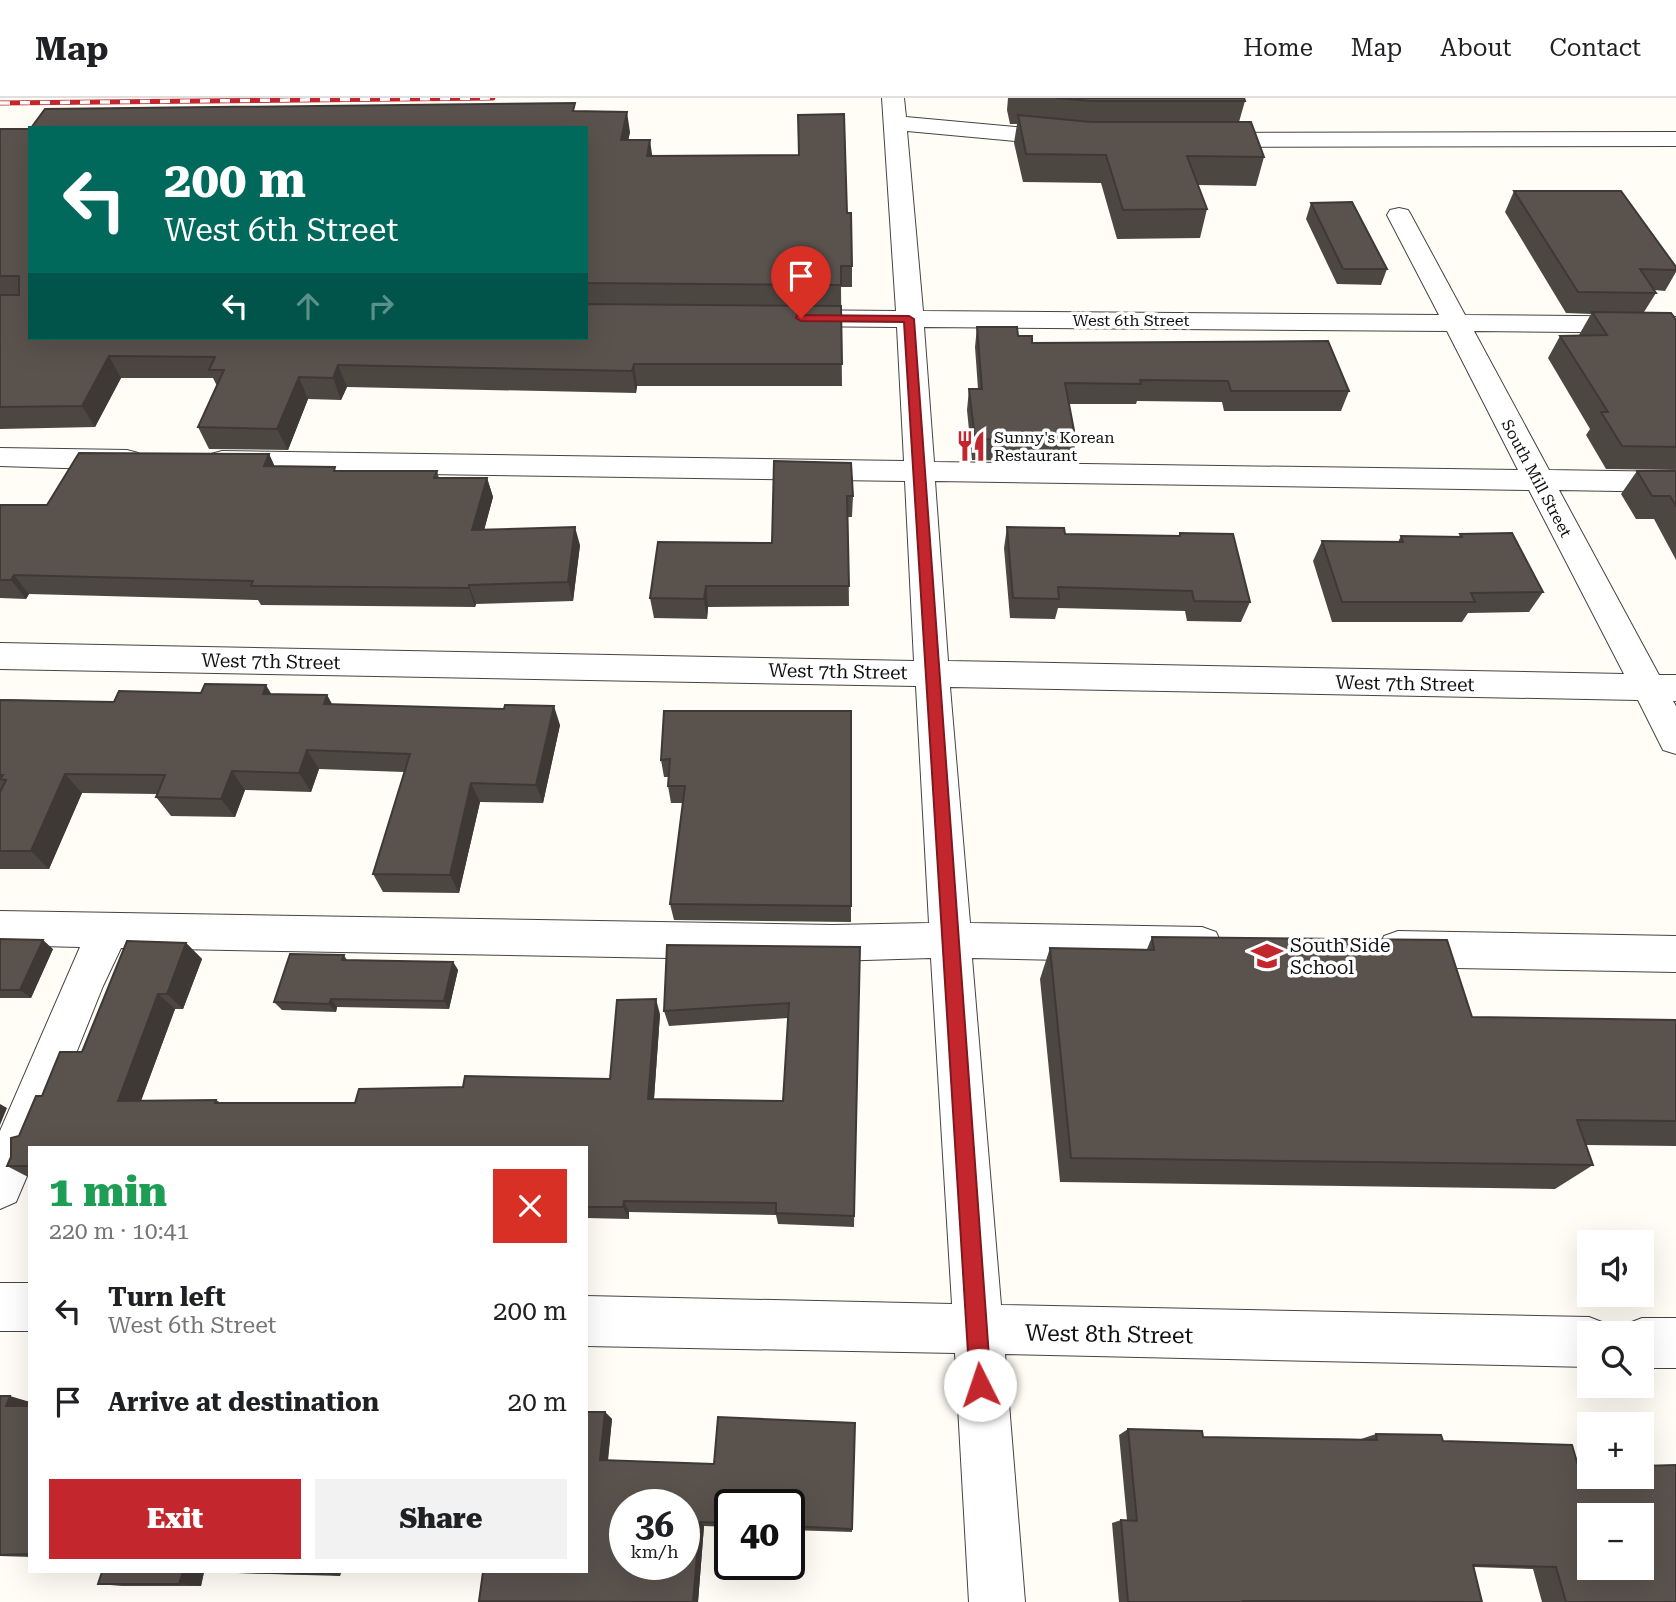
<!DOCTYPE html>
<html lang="en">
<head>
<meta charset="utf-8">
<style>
	:root { --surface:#fff; --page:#f2f2f2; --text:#202124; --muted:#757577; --line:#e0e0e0; --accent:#c4262e }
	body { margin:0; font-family:"Roboto Serif",serif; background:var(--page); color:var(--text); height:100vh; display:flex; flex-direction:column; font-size:26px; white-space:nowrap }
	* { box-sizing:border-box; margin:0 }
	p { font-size:23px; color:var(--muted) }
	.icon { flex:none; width:38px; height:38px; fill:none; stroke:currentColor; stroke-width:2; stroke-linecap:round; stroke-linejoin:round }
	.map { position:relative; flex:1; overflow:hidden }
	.drawer { position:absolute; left:28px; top:1048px; width:560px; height:427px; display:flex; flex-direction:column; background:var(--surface); border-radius:0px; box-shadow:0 7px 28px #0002 }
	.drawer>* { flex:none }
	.banner { position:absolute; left:28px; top:28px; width:560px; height:214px; border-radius:0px; box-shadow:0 7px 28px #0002; background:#00695c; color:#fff; overflow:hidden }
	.tools { position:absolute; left:1577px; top:1132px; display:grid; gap:14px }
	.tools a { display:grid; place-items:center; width:77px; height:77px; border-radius:0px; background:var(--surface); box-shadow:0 7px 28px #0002; font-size:35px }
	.speed { position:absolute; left:609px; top:1391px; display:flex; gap:14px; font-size:35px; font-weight:700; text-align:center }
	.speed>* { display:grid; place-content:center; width:91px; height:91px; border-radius:50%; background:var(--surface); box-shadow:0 7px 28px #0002; line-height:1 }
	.speed small { font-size:18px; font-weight:400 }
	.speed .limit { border:4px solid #111; border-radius:10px; background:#fff; color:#111 }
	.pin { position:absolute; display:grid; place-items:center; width:60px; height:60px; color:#fff; margin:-72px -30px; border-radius:50% 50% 50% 0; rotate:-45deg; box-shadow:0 0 7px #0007 }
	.pin .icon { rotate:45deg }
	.me { position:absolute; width:77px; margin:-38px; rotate:356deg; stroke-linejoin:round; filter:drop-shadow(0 0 5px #0008) }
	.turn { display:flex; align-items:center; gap:24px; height:147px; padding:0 21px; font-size:32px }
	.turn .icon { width:91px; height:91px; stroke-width:2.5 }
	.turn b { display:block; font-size:49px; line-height:60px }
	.lanes { display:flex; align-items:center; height:66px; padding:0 21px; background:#0003; justify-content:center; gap:35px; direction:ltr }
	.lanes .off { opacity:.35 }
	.round { display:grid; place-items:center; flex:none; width:74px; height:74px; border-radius:0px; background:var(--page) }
	.overview { display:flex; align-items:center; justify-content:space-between; height:119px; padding:0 21px }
	h1 { font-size:42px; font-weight:800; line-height:52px; color:#1e9e55 }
	.button { display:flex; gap:14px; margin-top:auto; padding:14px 21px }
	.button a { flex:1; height:80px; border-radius:0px; background:var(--accent); color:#fff; font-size:28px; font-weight:800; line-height:80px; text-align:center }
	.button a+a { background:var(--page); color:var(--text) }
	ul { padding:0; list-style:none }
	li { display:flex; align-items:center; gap:21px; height:91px; padding:0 21px }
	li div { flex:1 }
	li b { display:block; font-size:26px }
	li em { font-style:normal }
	header { display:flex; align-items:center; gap:42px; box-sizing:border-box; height:98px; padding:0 35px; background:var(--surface); border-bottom:2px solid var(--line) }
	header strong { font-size:33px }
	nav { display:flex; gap:38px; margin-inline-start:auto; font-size:24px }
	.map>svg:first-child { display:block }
</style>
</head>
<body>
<header>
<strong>Map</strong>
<nav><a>Home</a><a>Map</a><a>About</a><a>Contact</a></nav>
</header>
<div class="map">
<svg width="1676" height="1504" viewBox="0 0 1676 1504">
	<rect width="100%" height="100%" fill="#fffdf5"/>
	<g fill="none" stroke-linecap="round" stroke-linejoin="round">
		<defs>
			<path id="minor" d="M882 0H904L906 19 1068 34 1076 36 1079 41 1076 46 1068 48 907 33 923 213 1439 217 1387 117 1390 112 1399 110 1408 112 1411 117 1465 217 1676 219V235L1474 233 1549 372 1676 374V394L1559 392 1659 577H1676V603H1673L1676 608V656L1663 652 1638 602 950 589 970 825 1202 829 1216 834 1222 847 1216 860 1202 865 972 860 1001 1207 1589 1219 1607 1226 1610 1236H1589V1269L1005 1256 1025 1504H969L955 1255 586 1248V1198L952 1206 931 860 833 863 121 850 103 888 38 1050H30V1071L16 1104 0 1111V1033L80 849 0 847V813L833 827 929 825 916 588 0 571V545L914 563 905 383 222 373 211 370 207 363 211 356 222 353 904 363 897 229 789 228 780 226 776 220 780 214 789 212 896 213ZM924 229 1447 233 1518 372 934 364ZM935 383 1529 392 1624 576 948 563Z
				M1676 34V48L1206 49 1198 47 1195 42 1198 37 1206 35Z
				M0 350 127 352 138 355 142 362 138 369 127 372 0 368Z
				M1398 833 1676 838V874L1398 869 1384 864 1378 851 1384 838Z
				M0 1185H30V1233H0Z
				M1642 1220H1676V1270H1642V1236H1621L1624 1227Z"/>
		</defs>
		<!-- minor casing -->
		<use href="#minor" stroke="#444" stroke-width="2"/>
		<!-- minor -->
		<use href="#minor" fill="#fff" fill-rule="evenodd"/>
		<defs>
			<path id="rail" d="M0 5 493 0"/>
		</defs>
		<!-- rail casing -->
		<use href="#rail" stroke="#c4262e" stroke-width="5"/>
		<!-- rail -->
		<use href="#rail" stroke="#fff" stroke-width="3.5" stroke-dasharray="10" stroke-linecap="butt"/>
	</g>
	<!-- wall -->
	<path fill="#4d4742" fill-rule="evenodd" d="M1008 0H1244L1245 3 1239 24 1264 59 1256 88 1198 87 1207 111 1200 140 1117 141 1101 85 1023 84 1014 45 1017 26H1010L1007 12Z
		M576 13 630 34 628 42 652 58 847 115 852 168V189H841L842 288H637L636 295 347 289 341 302 308 301 288 352 209 351 198 329 217 288 213 280H121L95 329 0 331V31L586 240V30Z
		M1514 93 1676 169V174L1665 193 1654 192 1656 195 1644 214 1676 222V372L1606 371 1586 337 1590 331 1548 260 1560 238 1579 237 1591 216 1566 215 1505 114Z
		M1311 105 1387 171 1381 187 1337 186 1306 121Z
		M977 229 1018 238 1032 245 1349 293 1341 313H1224L1222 304 1137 303 1136 306H1069L1076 343 1072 364 972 362 967 312 969 291H978L975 249Z
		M269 356 275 369 337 373H437L439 380H487L493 399 484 432 580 447 573 503 476 506 475 509 261 507 258 502 29 496 26 501 0 500V407H47Z
		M774 363 853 398 852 419H848L849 508 708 509 707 521 654 520 650 500 772 445Z
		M1637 373H1676V462L1654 421H1636L1621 396Z
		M1007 429 1065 436 1179 438 1180 435 1250 504 1241 524 1187 523 1185 513 1058 510 1055 521 1010 520 1004 450Z
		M1460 436 1543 494 1529 514 1468 515 1462 524H1332L1313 463 1322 443 1398 444 1401 438 1459 439Z
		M272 596 327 597 332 606 560 627 543 705 480 704 459 795 383 794 373 776 404 674 319 671 311 694 245 692 235 719 171 718 156 699 157 696 82 695 49 771H0V601L114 604Z
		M851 613V824L674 822 670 806 683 705H671L668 688 669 679H664L661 662Z
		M1152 839 1472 919 1676 922V1048L1586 1047 1593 1067 1555 1091 1060 1084 1040 881 1050 850 1147 851Z
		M0 841 53 851 31 900H0Z
		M186 845 202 861 183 911H175L141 1003 216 1002 221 1005H355L463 989 610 981 660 916 654 1001 783 1003 788 920 669 928 664 913 860 849 854 1129 778 1126 776 1117 629 1114V1121L586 1120V1050H30V1080L7 1068 19 1038 42 998 82 954Z
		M344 857 347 862 453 864 458 872 449 911 337 909 336 914 282 912 274 904Z
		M0 1298 30 1304V1459L0 1458Z
		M586 1314H605L612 1321 608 1363 714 1366 718 1319 855 1325 852 1434 789 1432V1407H730V1429L704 1428 698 1504H496L479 1503 483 1474H586ZM625 1407H684V1466H625Z
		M1128 1331 1203 1339 1361 1341 1376 1336 1443 1343 1579 1371 1676 1504H1542L1533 1471 1474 1469 1482 1504H1119L1112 1425 1121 1422H1127L1119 1337Z
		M102 1474H341L340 1478 204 1474 201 1488H122L98 1486Z"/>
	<!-- shaded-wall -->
	<path fill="#3f3936" d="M627 14 630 34 624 63 621 42Z
		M650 42 653 63 647 58Z
		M109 258 121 280 95 329 82 308Z
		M634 266 637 288 636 295 632 273Z
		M338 267 347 289 341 302 333 280Z
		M299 279 308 301 288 352 277 331Z
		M269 356 278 376 264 368Z
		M487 380 493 399 479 451 472 432Z
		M575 429 580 447 573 503 568 484Z
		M14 477 29 496 26 501 11 482Z
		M469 487 476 506 475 509 469 490Z
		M706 488 708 509 707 521 704 501Z
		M266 587 278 607 263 596Z
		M327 597 338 617 324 606Z
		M554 608 560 627 543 705 536 687Z
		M307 652 319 671 311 694 299 675Z
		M232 673 245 692 235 719 221 701Z
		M65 676 82 695 49 771 31 753Z
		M471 685 480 704 459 795 450 777Z
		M43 842 53 851 31 900 20 892Z
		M186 845 202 861 183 911 167 896Z
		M453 864 458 872 449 911 444 903Z
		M158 896 175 911 136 1016 118 1003Z
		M331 901 337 909 336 914 329 906Z
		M656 901 660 916 653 1014 648 1001Z
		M0 1006 7 1010 0 1027Z
		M624 1103 629 1114V1121L623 1109Z
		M10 1298 30 1304V1315L6 1308Z
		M605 1314 612 1321 607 1368 600 1362Z
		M700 1424 704 1428 698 1504H693Z
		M183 1474H204L201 1488 179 1486Z
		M324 1474H341L340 1478 323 1476Z"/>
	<!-- building -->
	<path fill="#5a524d" stroke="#3f3936" stroke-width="2" fill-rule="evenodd" d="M1056 0H1244L1245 3H1091Z
		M575 5 573 13 627 14 621 42H650L647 58 799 57 798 17 844 16 847 115H851L852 168H841V187L586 185V30H31L45 11Z
		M1018 17 1091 24H1251L1264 59 1187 58 1207 111 1123 112 1106 57 1026 56Z
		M0 31H30V240H586V206L841 208 842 266H634L632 273 338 267 333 280 299 279 277 331 198 329 224 272H209L215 259 109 258 82 308 0 309V197H19V178H0Z
		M1514 93H1621L1676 169V172L1640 171 1656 195 1578 194Z
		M1352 104 1387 171H1343L1311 105Z
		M1592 214 1671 215 1676 222V349L1622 348 1601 314H1608L1560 238 1607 237Z
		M977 229H1017L1018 238H1032V245L1328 243 1349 293H1231L1228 283 1140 282 1141 286 1065 285 1076 343 975 341 969 291H982Z
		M79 355 269 356 264 368 335 369 334 373H437L434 380H487L472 432 575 429 568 484 469 487V490L251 488 253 483 14 477 11 482H0V407H47Z
		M774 363 851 365 853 398H847L849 488H706L704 501 650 500 658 444 772 445Z
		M1637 373H1676V408L1670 398H1652Z
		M1007 429 1064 430 1065 436 1180 438V435L1233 436 1250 504 1194 503 1192 493 1058 489 1059 501 1013 500Z
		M1512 435 1543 494 1471 495 1475 504H1342L1322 443 1403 444 1401 438 1462 439 1460 436Z
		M205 586 266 587 263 596 327 597 324 606 504 611 505 607 554 608 536 687 471 685 450 777 373 776 410 656 307 652 299 675 232 673 221 701 156 699 165 677 65 676 31 753H0V694L6 682 0 681 3 677H0V602L114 604 119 593 201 595Z
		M664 613H851V808L670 806 685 688H668L670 661 661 662Z
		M1152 839 1447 842 1472 919 1676 922V1023L1577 1022 1593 1067 1071 1060 1050 850 1154 852Z
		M0 841 43 842 20 892H0Z
		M127 843 186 845 167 896H158L118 1003 216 1002 215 1005H355L359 991 463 989 465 978 610 981 617 902 656 901 648 1001 783 1003 789 905 664 913 667 847 860 849 854 1118 776 1115V1105L624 1103 623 1109H586V1050H30V1068H7L11 1059V1040L19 1038 36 998H42L60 954H82Z
		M290 856 344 857 342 862 453 864 444 903 331 901 329 906 274 904Z
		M0 1298H10L6 1308H30V1456L0 1457Z
		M586 1314H605L600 1362 714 1366 718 1319 855 1325 852 1431 789 1428V1407H730V1425L700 1424 693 1504 479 1503 483 1474H586ZM625 1407H684V1466H625Z
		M1128 1331 1202 1333 1203 1339 1377 1342 1376 1336 1441 1337 1443 1343 1572 1347 1579 1371H1589V1379H1642V1368L1676 1367V1504H1566L1556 1469 1473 1467 1482 1504 1243 1503V1504H1128L1121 1422 1137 1423ZM1589 1418H1642V1470H1589Z
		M102 1474H183L179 1486H98Z
		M236 1474H324L323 1476Z"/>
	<!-- route -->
	<path fill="#c4262e" stroke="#7f191e" stroke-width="2" d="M797 217 909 218 914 221 991 1287 988 1295 980 1298 973 1295 970 1287 904 224 801 223 796 220Z"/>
	<!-- icons -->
	<defs>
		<symbol id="restaurant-bare" viewBox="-9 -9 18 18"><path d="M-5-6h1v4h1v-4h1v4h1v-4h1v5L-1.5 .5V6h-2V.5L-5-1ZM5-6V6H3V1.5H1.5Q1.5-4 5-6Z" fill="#c4262e" stroke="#fff" stroke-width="2.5" paint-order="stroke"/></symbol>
		<symbol id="school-bare" viewBox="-9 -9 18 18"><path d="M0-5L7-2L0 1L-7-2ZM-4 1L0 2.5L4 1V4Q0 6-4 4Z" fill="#c4262e" stroke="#fff" stroke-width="2.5" paint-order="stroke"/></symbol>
	</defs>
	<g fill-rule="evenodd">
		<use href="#restaurant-bare" x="949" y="326" width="44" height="44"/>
		<use href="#school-bare" x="1245" y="836" width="44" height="44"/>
	</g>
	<g text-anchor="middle" stroke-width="7" stroke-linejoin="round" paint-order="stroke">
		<!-- far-street labels -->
		<g font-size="16" fill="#111" stroke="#fff">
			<text x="1131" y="228">West 6th Street</text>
			<text transform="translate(1537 380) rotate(62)" y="6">South Mill Street</text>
		</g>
		<!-- far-poi labels -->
		<g font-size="16" fill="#111" stroke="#fff" text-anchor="start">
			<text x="994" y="345">Sunny's Korean<tspan x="994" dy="18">Restaurant</tspan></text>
		</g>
		<!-- street labels -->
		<g font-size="19" fill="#111" stroke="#fff">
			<text transform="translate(271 563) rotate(1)" y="7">West 7th Street</text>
			<text transform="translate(838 573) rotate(1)" y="7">West 7th Street</text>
			<text transform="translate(1405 585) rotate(1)" y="7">West 7th Street</text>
		</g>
		<!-- poi labels -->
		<g font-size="19" fill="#111" stroke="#fff" text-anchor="start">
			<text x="1290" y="854">South Side<tspan x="1290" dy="22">School</tspan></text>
		</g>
		<!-- near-street labels -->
		<g font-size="23" fill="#111" stroke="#fff">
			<text transform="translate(1109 1236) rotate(1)" y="8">West 8th Street</text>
		</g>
	</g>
</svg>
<div class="tools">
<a><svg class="icon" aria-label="sound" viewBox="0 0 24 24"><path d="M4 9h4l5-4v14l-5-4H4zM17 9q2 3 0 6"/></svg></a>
<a><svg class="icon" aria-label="search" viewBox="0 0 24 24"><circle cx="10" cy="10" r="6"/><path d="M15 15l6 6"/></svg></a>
<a>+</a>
<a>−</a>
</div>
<div class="speed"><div>36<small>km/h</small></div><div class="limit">40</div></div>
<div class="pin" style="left:801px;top:220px;background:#d93025"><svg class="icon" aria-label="arrive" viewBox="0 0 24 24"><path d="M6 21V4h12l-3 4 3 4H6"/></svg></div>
<svg class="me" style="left:980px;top:1287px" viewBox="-20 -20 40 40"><circle r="19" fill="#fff"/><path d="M0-13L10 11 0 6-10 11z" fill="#c4262e"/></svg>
<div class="banner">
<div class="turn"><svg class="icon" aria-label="left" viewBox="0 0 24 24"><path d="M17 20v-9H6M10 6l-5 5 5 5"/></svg><div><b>200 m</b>West 6th Street</div></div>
<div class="lanes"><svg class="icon" aria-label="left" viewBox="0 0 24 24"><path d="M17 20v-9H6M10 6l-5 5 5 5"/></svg><svg class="icon off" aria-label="ahead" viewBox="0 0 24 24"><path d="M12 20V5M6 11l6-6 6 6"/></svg><svg class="icon off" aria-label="right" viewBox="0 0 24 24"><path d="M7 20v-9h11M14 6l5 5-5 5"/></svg></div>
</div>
<section class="drawer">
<div class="overview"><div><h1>1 min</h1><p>220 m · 10:41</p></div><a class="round" style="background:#d93025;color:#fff"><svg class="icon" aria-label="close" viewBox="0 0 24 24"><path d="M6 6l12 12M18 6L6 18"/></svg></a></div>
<ul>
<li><svg class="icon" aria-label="left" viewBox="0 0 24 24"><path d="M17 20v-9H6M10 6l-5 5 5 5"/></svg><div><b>Turn left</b><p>West 6th Street</p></div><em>200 m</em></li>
<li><svg class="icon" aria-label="arrive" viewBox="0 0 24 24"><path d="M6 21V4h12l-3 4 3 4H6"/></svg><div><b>Arrive at destination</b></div><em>20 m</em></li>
</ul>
<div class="button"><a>Exit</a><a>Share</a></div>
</section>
</div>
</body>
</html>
